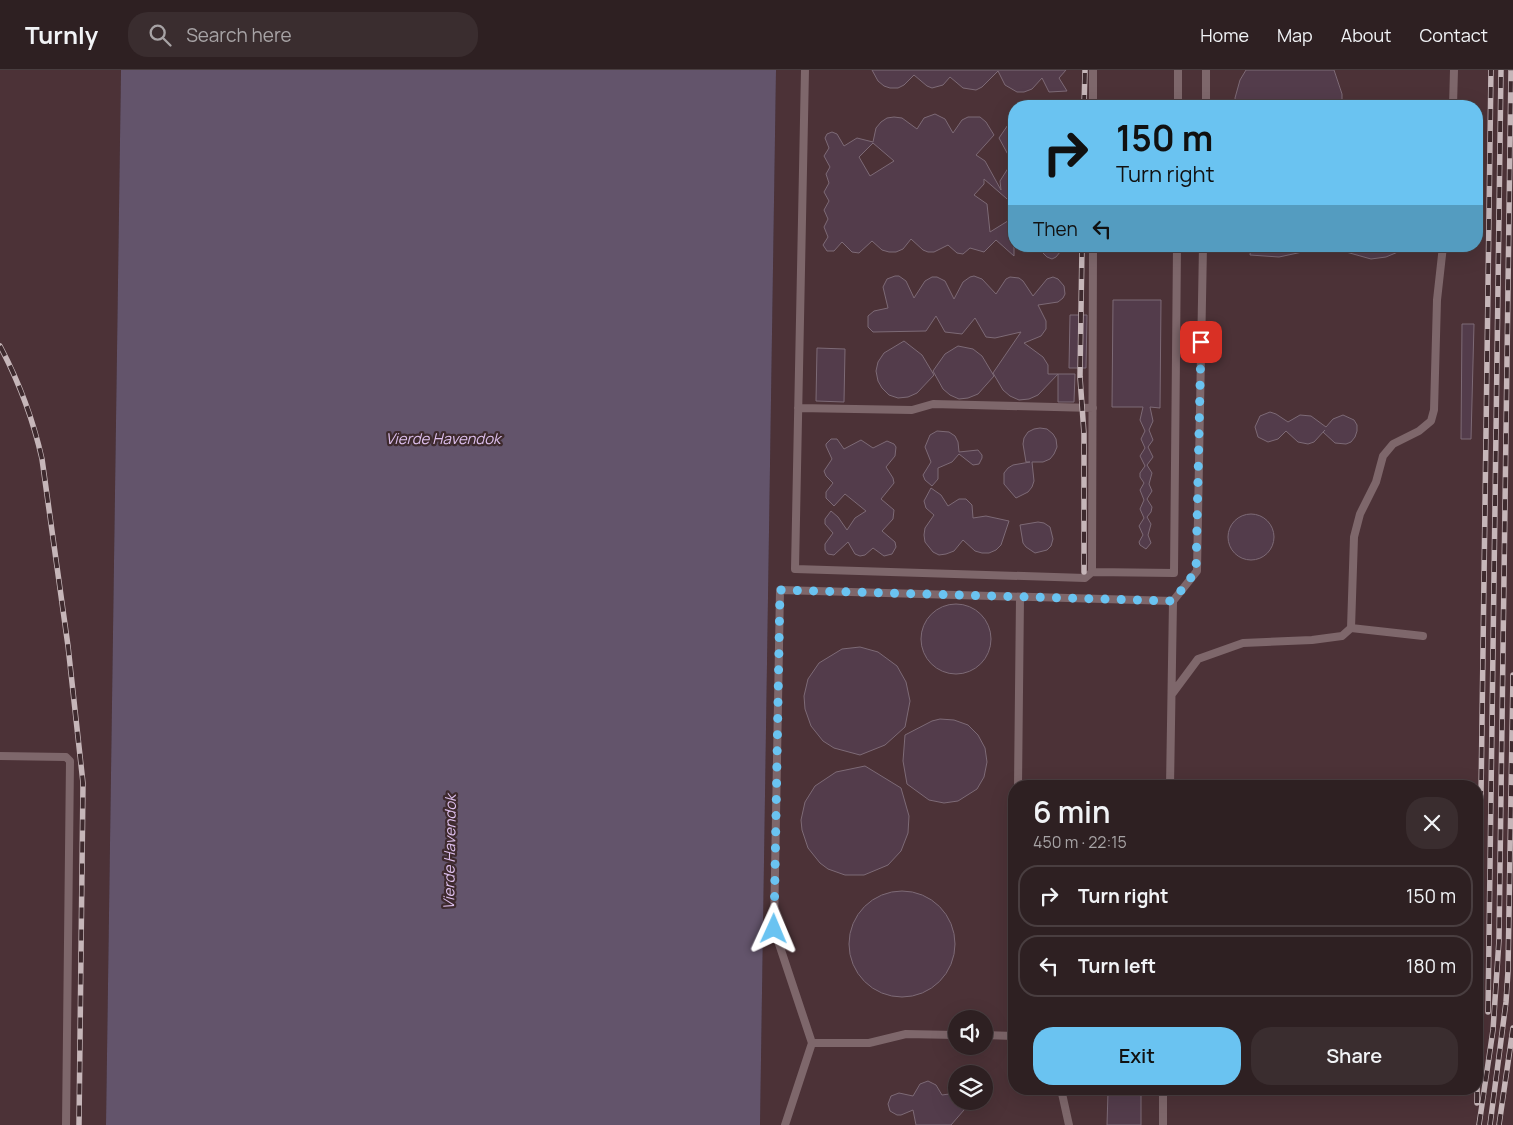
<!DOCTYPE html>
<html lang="en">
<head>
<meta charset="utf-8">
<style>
	:root { --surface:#2e2022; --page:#3a2d2f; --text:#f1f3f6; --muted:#a7a3a5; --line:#493e40; --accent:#6ac3f1 }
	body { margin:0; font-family:Manrope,sans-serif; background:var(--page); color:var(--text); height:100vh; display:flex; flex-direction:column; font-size:19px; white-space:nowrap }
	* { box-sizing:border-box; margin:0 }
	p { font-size:16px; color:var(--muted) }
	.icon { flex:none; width:28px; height:28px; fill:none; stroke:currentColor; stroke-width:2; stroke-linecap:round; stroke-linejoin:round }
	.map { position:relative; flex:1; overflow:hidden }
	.drawer { position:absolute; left:1008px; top:710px; width:475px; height:315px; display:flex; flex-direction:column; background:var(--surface); border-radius:20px; box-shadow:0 5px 20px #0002,0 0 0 1px var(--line) }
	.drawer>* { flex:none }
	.hud { position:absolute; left:1008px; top:30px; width:475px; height:152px; border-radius:20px; box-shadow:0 5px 20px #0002,0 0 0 1px var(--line); background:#6ac3f1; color:#111; overflow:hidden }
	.buttons { position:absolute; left:948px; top:940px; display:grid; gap:10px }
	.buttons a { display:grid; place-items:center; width:45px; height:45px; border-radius:50%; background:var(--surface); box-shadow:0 5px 20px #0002,0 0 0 1px var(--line); font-size:25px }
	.pin { position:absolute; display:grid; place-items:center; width:42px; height:42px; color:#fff; margin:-21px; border-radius:10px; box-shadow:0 2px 8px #0006 }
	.me { position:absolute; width:55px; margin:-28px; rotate:1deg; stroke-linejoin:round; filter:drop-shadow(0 0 4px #0008) }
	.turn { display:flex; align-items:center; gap:18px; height:105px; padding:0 25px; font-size:22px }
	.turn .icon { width:65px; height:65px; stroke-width:2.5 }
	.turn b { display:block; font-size:35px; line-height:42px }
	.then { display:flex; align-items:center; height:48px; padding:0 25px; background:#0003; gap:10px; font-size:19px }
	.round { display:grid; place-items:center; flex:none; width:52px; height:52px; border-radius:20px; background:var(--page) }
	.headline { display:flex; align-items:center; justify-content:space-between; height:85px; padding:0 25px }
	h1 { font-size:30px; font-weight:600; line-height:38px }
	.button { display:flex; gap:10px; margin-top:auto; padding:10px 25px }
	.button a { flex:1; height:58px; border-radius:20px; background:var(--accent); color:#111; font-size:20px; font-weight:600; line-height:58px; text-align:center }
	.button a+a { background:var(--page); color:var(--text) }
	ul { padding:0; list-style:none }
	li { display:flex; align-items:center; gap:15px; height:62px; margin:0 10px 8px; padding:0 15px; border:2px solid var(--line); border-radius:20px }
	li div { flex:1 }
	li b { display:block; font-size:19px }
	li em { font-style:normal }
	header { display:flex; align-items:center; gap:30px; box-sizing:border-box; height:70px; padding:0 25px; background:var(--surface); border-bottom:1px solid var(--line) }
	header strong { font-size:24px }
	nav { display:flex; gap:28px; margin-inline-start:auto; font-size:18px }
	.search { width:350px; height:45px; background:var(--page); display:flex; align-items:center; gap:12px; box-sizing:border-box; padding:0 18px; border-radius:20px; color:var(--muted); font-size:19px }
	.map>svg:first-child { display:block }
</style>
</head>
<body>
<header>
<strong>Turnly</strong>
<div class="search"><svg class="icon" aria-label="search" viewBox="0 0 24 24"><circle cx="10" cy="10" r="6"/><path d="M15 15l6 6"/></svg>Search here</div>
<nav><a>Home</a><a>Map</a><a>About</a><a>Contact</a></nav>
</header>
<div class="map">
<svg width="1513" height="1055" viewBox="0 0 1513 1055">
	<rect width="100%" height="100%" fill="#3e2a2e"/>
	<!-- built -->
	<path fill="#4c3237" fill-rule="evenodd" d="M0 0H121L106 1055H0Z
		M776 0H1513V1055H760ZM1014 36H1476V176H1014ZM1014 716H1476V1019H1014ZM956 949H984V976H956ZM956 1004H984V1031H956Z"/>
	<!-- water -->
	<path fill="#63546b" d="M121 0H776L760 1055H106Z"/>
	<!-- building -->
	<path fill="#533c4b" stroke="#7d6a76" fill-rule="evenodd" d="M872 0H1066L1059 8 1067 21 1049 22 1042 8 1032 19 1024 22H1017L1005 15 998 1 982 17 976 20 963 18 950 7 943 15 932 18 927 16 914 5 904 15 898 18H890L884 16 878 11Z
		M1246 0H1334L1342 24V36H1236L1235 28 1240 10Z
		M935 44 945 49 953 63 962 50 968 47H980L986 52 994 65 976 85 985 91 1001 120 1000 111 1012 92 999 68 1014 46V135L984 109V114L974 125 987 134 990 162 1011 149 1013 151 1012 153 1014 155V186L996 170 984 182 970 178 963 184 957 183 948 175 934 182H928L923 180 911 169 903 179 896 182H889L882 180 872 171 859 183 852 182 842 172 834 181H827L823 175 828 167 824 157 828 149 824 140 829 131 824 122 829 113 826 104 830 97 824 86 829 78 825 68 827 64 832 62 837 64 844 76 857 68 873 72 876 58 881 52 887 48 894 47 902 48 917 59 924 48ZM873 73 894 91 870 106 859 87Z
		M1036 176H1065L1056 187 1052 189 1047 187Z
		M1251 176H1306L1307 181 1279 187 1250 185Z
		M1340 176H1412L1386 187 1371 189 1339 180Z
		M895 206H899L906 211 914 228 925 211 932 207H937L945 211 954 229 963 212 970 207 974 206 982 209 996 224 1006 209 1010 207 1019 208 1023 211 1033 226 1047 209 1053 207 1058 209 1064 216 1065 224 1063 228 1058 232 1038 235 1046 251V259L1041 266 1024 273 1043 287 1048 295V304H1058L1038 325 1029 329 1019 330 1010 326 1003 320 993 303 1021 262 995 268 986 267 975 248 962 264 945 262 936 246 926 261 873 262 868 257V246L874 241 888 238 883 217 887 209Z
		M1113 230H1161L1160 338 1150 337 1153 351 1149 360 1153 370 1148 377 1153 387 1147 395 1152 403 1149 414 1152 421 1147 429 1152 437 1151 442 1147 447 1151 454 1148 465 1151 473 1146 479 1140 475 1139 472 1143 465 1139 456 1144 448 1140 439 1144 430 1140 420 1144 413 1140 407V403L1145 396 1140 386 1145 378 1141 369 1145 361 1140 350 1143 337H1112Z
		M1070 245H1087L1086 298H1069Z
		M1462 254H1474L1471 369H1461Z
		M904 271 922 285 934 305 917 323 908 327 898 328 889 325 882 318 878 311 876 301 878 292 884 283Z
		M958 276 973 279 982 286 994 306 978 324 968 328 959 329 950 325 943 319 933 301 945 284Z
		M817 278 845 279 844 332 816 331Z
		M1058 304H1075L1074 332H1058Z
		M1270 342 1276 344 1288 352 1300 345 1311 346 1326 357 1333 349 1343 345 1354 350 1357 355V361L1355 367 1351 372 1346 374 1335 373 1323 362 1325 360 1314 372 1308 374 1298 372 1286 361 1278 369 1268 372 1258 367 1255 357 1260 346Z
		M1040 358 1047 359 1053 364 1056 369 1057 377 1054 384 1050 389 1043 392H1032L1034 411 1032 417 1028 422 1016 428 1004 414V403L1008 398 1013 395 1030 392H1026L1023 374 1024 368 1028 362 1034 359Z
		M937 361 949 362 955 366 958 372 959 382 978 380 982 385V388L979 394 973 395 959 384 952 392 938 398V409L932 416 925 410 923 405 931 392 925 377 930 365Z
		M831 369H837L844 379 861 370 873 378 887 371 894 374 896 377 895 386 886 397 893 408 894 413 881 429 894 440 893 449 882 461 895 472 896 477 892 484 884 486 873 478 865 485 860 486 855 484 848 472 834 485 828 484 825 480V474L833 463 825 454V449L831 441 838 447 847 460 855 448 866 441 845 424 834 436 826 428V422L833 413 826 406 824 401 832 389 826 376V374Z
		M931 418 941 425 948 436 959 429H966L972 435 973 448 986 446 1009 451 1001 475 996 480 989 483H982L975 481 963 470 954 481 946 484 939 485 933 482 925 472 924 465 925 458 934 445 926 438 924 431Z
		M1228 467a23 23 0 1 1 46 0a23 23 0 1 1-46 0Z
		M1038 452 1044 453 1050 457 1053 469 1051 476 1047 480 1035 483 1026 477 1023 473 1020 455Z
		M921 569a35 35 0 1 1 70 0a35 35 0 1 1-70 0Z
		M860 577 878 582 897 596 906 612 910 631 905 657 885 675 860 685 834 678 823 671 811 656 805 639 804 626 808 609 819 593 842 579Z
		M940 649 954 650 968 655 978 665 985 678 987 692 984 707 977 719 958 731 944 733 929 730 907 714 903 691 905 665 932 651Z
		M865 696 901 718 909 746 908 763 901 781 888 795 864 805H845L828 799 820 793 808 778 802 760 801 750 805 732 815 716 836 702Z
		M849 874a53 53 0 1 1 106 0a53 53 0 1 1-106 0Z
		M928 1011 936 1015 942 1025 956 1023V1031H967L964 1040 951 1055H916L913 1040 901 1045H897L890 1041 888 1034 891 1026 899 1023 913 1026 920 1014Z
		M1108 1022H1141V1055H1107Z"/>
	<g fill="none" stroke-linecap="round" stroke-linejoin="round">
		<!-- lane -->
		<path stroke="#7e676b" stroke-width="8" d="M805 0 795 499 1085 508 1092 502 1174 503 1177 176
			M1093 36V0
			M1178 36V0
			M1206 36V0
			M1453 36 1454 0
			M798 338 912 340 933 334 1093 338
			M1092 502 1093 176
			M1423 566 1351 558 1354 467 1360 444 1376 412 1383 386 1393 374 1419 361 1431 351 1434 340 1437 230 1443 176
			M1172 624 1198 589 1243 573 1312 570 1342 566 1351 558
			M0 686 66 687 70 691 66 1055
			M1018 716 1020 527
			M1170 716 1173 531 1197 501 1203 176
			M984 965 1014 966
			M812 973H869L906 964 956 965
			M1061 1019 1069 1055
			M785 1055 812 973 774 859 780 520 1173 531
			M1163 1055V1019"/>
		<defs>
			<path id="rail" d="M1084 36 1085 0
				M1082 176 1080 307 1084 364V502
				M0 276C19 312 33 349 42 389L68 576 83 713 79 1055
				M1480 798 1491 0
				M1488 942 1501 0
				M1477 1033 1479 840
				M1479 1055 1493 960 1499 870 1511 0
				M1490 1055 1506 932 1508 901 1513 605
				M1499 1055 1513 958"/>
		</defs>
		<!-- rail casing -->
		<use href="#rail" stroke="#c6b6b9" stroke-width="5.5"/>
		<!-- rail -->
		<use href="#rail" stroke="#3e2a2e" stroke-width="4" stroke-dasharray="11" stroke-linecap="butt"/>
	</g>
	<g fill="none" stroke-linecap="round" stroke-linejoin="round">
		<!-- route -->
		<path stroke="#6ac3f1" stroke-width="9" stroke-dasharray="0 16.2" d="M774 859 780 520 1173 531 1196 501 1201 272"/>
	</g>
	<g text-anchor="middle" stroke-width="4.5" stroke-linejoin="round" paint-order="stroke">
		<!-- water labels -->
		<g font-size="15" font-style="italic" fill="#dec0ee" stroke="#3e2a2e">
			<text x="443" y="374">Vierde Havendok</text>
			<text transform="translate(450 782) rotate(-89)" y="5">Vierde Havendok</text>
		</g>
	</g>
</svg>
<div class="buttons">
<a><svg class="icon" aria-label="sound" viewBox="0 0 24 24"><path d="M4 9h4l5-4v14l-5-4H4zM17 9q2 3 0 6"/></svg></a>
<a><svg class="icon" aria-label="layers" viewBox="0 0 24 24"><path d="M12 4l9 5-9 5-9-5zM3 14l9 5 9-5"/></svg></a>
</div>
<div class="pin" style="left:1201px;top:272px;background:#d93025"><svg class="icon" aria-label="arrive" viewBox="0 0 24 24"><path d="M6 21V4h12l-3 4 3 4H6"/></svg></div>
<svg class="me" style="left:774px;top:859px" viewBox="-20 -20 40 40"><path d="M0-17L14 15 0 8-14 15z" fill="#6ac3f1" stroke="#fff" stroke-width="4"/></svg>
<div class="hud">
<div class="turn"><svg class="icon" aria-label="right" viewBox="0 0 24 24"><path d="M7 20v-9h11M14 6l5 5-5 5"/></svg><div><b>150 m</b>Turn right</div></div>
<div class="then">Then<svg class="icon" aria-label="left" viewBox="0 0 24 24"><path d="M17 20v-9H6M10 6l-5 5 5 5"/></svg></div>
</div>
<section class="drawer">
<div class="headline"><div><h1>6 min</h1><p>450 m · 22:15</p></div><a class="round"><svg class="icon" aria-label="close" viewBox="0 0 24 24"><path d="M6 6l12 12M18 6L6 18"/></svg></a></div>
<ul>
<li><svg class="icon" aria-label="right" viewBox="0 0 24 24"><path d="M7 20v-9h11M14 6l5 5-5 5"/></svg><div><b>Turn right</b></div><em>150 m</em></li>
<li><svg class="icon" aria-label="left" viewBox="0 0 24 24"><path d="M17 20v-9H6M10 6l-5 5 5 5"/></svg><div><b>Turn left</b></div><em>180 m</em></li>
</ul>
<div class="button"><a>Exit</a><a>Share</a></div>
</section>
</div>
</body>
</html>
